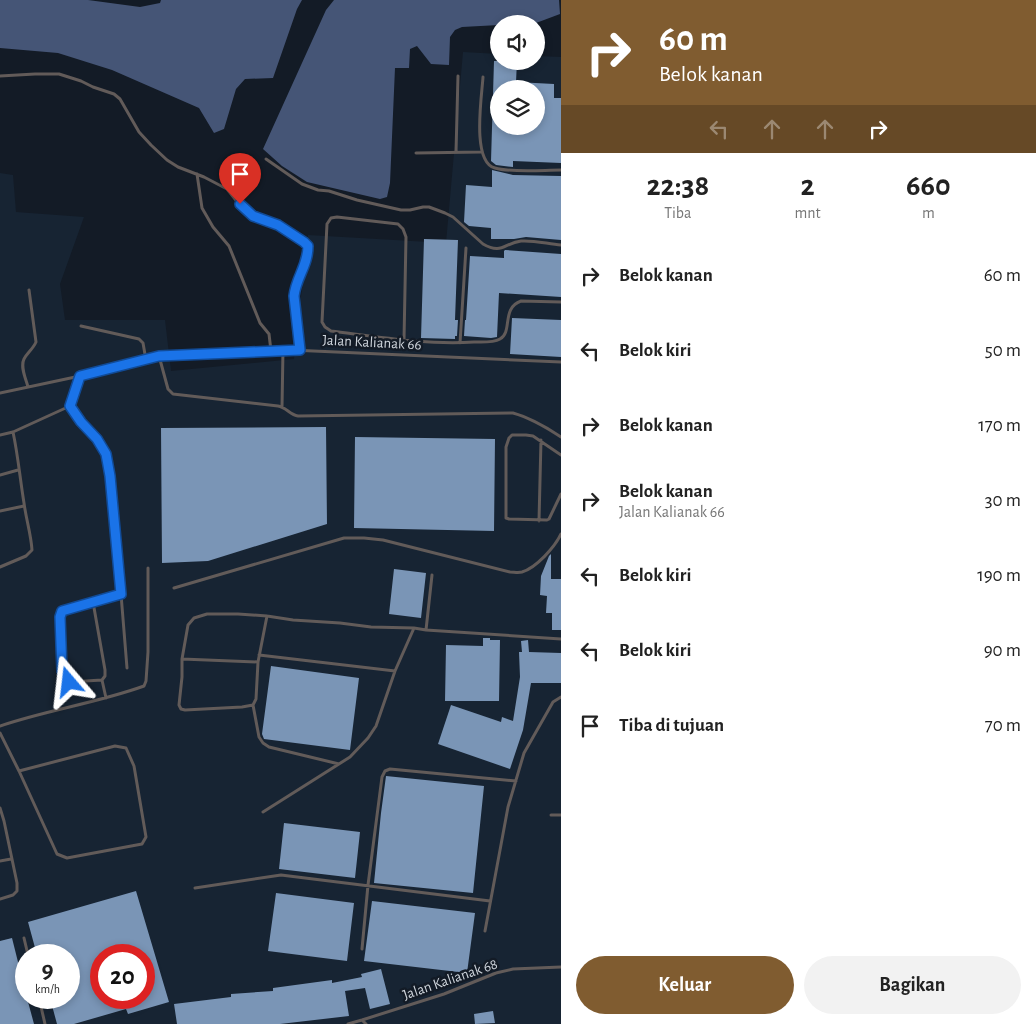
<!DOCTYPE html>
<html lang="id">
<head>
<meta charset="utf-8">
<style>
	:root { --surface:#fff; --page:#f2f2f2; --text:#222; --muted:#767676; --accent:#805c30 }
	body { margin:0; font-family:"Alegreya Sans",sans-serif; background:var(--page); color:var(--text); height:100vh; display:flex; flex-direction:column; font-size:19px; white-space:nowrap }
	* { box-sizing:border-box; margin:0 }
	p { font-size:16px; color:var(--muted) }
	.icon { flex:none; width:28px; height:28px; fill:none; stroke:currentColor; stroke-width:2; stroke-linecap:round; stroke-linejoin:round }
	.map { position:relative; flex:1; overflow:hidden }
	.drawer { display:flex; flex-direction:column; background:var(--surface); width:475px }
	.drawer>* { flex:none }
	.hud { background:#805c30; color:#fff; overflow:hidden }
	.buttons { position:absolute; left:490px; top:15px; display:grid; gap:10px }
	.buttons a { display:grid; place-items:center; width:55px; height:55px; border-radius:50%; background:var(--surface); box-shadow:0 2px 8px #0003; font-size:25px }
	.speed { position:absolute; left:15px; top:944px; display:flex; gap:10px; font-size:25px; font-weight:700; text-align:center }
	.speed>* { display:grid; place-content:center; width:65px; height:65px; border-radius:50%; background:var(--surface); box-shadow:0 2px 8px #0003; line-height:1 }
	.speed small { font-size:12px; font-weight:400 }
	.speed .limit { border:8px solid #d22; background:#fff; color:#111 }
	.pin { position:absolute; display:grid; place-items:center; width:42px; height:42px; color:#fff; margin:-51px -21px; border-radius:50% 50% 50% 0; rotate:-45deg; box-shadow:0 0 5px #0007 }
	.pin .icon { rotate:45deg }
	.me { position:absolute; width:55px; margin:-28px; rotate:343deg; stroke-linejoin:round; filter:drop-shadow(0 0 4px #0008) }
	.turn { display:flex; align-items:center; gap:18px; height:105px; padding:0 15px; font-size:22px }
	.turn .icon { width:65px; height:65px; stroke-width:2.5 }
	.turn b { display:block; font-size:35px; line-height:42px }
	.lanes { display:flex; align-items:center; height:48px; padding:0 15px; background:#0003; justify-content:center; gap:25px; direction:ltr }
	.lanes .off { opacity:.35 }
	.eta { display:flex; justify-content:space-evenly; align-items:center; height:85px; text-align:center }
	.eta b { font-size:30px; font-weight:600; line-height:35px }
	.action { display:flex; gap:10px; margin-top:auto; padding:10px 15px }
	.action a { flex:1; height:58px; border-radius:30px; background:var(--accent); color:#fff; font-size:20px; font-weight:600; line-height:58px; text-align:center }
	.action a+a { background:var(--page); color:var(--text) }
	ul { padding:0; list-style:none }
	li { display:flex; align-items:center; gap:15px; height:75px; padding:0 15px }
	li div { flex:1 }
	li b { display:block; font-size:19px }
	li em { font-style:normal }
	main { display:flex; flex:1; min-height:0 }
	.map>svg:first-child { display:block }
</style>
</head>
<body>
<main>
<div class="map">
<svg width="561" height="1024" viewBox="0 0 561 1024">
	<rect width="100%" height="100%" fill="#131b26"/>
	<!-- built -->
	<path fill="#172433" fill-rule="evenodd" d="M463 52 499 54V61H536V56L561 57V1024H0V173L13 175 16 212 84 217 60 284 65 320H165L171 371 294 359 308 235 446 243ZM499 89H536V126H499ZM26 955H69V998H26ZM101 955H144V998H101Z"/>
	<!-- water -->
	<path fill="#455576" d="M0 0H88L140 7 160 3 161 0H302L297 9 273 78 245 79 236 89 224 129 214 133 199 108 112 70 58 53 0 48Z
		M334 0H559L560 14 536 23 499 24V25L462 27 455 30 450 37 449 65 431 64 417 46 410 49 409 68H395L390 183 387 197 380 199 307 182 282 166 263 149 326 10Z"/>
	<!-- building -->
	<path fill="#7a95b6" fill-rule="evenodd" d="M494 61H517L516 82 554 84V98H561V163L513 161V167L496 165 491 161ZM499 89H536V126H499Z
		M492 170 513 175 561 176V240L526 237 514 239H491V228L469 226 464 222 466 185 492 187Z
		M424 239 458 240 455 320H458L457 336H455V339L421 338Z
		M505 250 561 254V297L499 293 497 337 491 338 464 336 465 320H466L470 256 504 258V251Z
		M512 318 561 320V357L510 354Z
		M326 427 327 524 208 561 162 563 161 428Z
		M355 437 495 439 494 531 354 528Z
		M551 554V579H561V630H552V613H546L547 596 540 595 541 576 549 556Z
		M394 569 426 573 421 618 389 614Z
		M483 638H490V640H500L499 701H445L446 645 483 646Z
		M528 640 529 652 561 653V683H531L523 730 510 769 438 744 451 705 501 722 502 717 513 721 520 677 519 652H522L521 641Z
		M271 666 359 678 350 750 264 739 262 734Z
		M386 776 484 786 473 893 374 883 381 813Z
		M284 823 360 832 355 878 279 869Z
		M136 891 169 1002 128 1014 126 1009 74 1024H57L50 998H69V955H37L28 922ZM101 955H144V998H101Z
		M276 893 354 903 347 961 268 951Z
		M372 901 475 913 467 973 364 961Z
		M12 938 26 994V998H27L34 1024H0V941Z
		M381 969 390 1004 370 1009 365 988 345 991 349 1016 280 1024H177L174 1004 231 997V994L273 991V988L332 980V983L362 977 361 974Z
		M493 1011 495 1023 475 1024 474 1014Z"/>
	<g fill="none" stroke-linecap="round" stroke-linejoin="round">
		<!-- lane -->
		<path stroke="#625b59" stroke-width="3" d="M0 76 35 74H59L81 81 93 87 114 94 120 99 139 132 151 145 167 160 178 167 204 177 227 189 239 204 253 216 278 225 304 242 308 246C308 265 296 277 293 296L300 350
			M483 77C482 95 471 162 495 168 512 173 543 170 561 170
			M456 152 458 76
			M416 153 481 152
			M266 159 302 184 318 190 329 191 357 200 401 210H410L423 207H429L445 213 453 217 483 244C502 255 504 243 521 241 534 240 548 244 561 245
			M197 174 202 208 213 227 229 246 260 323 269 334 271 351
			M81 326 139 339 143 343 146 360
			M404 340 406 237 403 229 398 224 337 217 331 218 327 224 322 322 325 327 331 331C379 337 426 345 474 342 482 342 493 343 500 339 513 332 501 308 521 301L561 302
			M460 343 466 248
			M159 356 168 389 173 394 278 406C286 407 290 415 298 416L513 413C531 418 546 427 561 437
			M80 376 70 406 81 422 97 439 106 454 110 476 121 594 62 611 60 617 63 671 65 679 69 682 102 680 105 676V670L93 602
			M28 387C26 379 20 367 24 359 27 353 33 349 36 342L29 290
			M0 393 80 376 159 356 291 350 561 362
			M282 407 283 350
			M0 435 13 432 70 406
			M561 455 533 436 526 435H512L509 438 506 447V518L509 519 547 520 549 519 561 494
			M0 475 18 470
			M0 511 24 506
			M539 521 541 440
			M0 567 26 556 32 550C31 534 26 519 24 503 20 479 18 455 13 432
			M174 588 344 538H364L383 540 510 572C514 572 518 573 522 572 536 568 555 547 561 534
			M121 594 127 668
			M267 616 258 662 256 699 253 705 259 737 263 743 269 747 339 764
			M426 630 432 575
			M259 655 395 671
			M182 659 188 625 194 618 207 614H238L267 616 293 620 340 623 371 627 414 628 426 630 561 639
			M102 680 106 698
			M253 705 242 707 185 710 181 709 179 705 182 677V659L258 662
			M0 726C47 710 97 703 144 686L146 681 148 652V568
			M0 733 19 771 57 854 67 858 142 844 146 837 134 766 126 748 115 746 19 771
			M0 808 4 821 17 883V891L13 895 0 899
			M263 812 350 757 368 738 376 726 395 671 414 628
			M551 815H561
			M0 861 11 859
			M195 888 281 875 490 901
			M485 931 508 807 524 753 553 702 561 697
			M24 938 28 955
			M362 949 368 885 382 777 385 771 390 769 516 781
			M39 998 45 1024
			M362 1020 366 1024
			M348 1024 362 1020 444 994 496 973 513 969 561 967"/>
	</g>
	<g fill="none" stroke-linecap="round" stroke-linejoin="round">
		<defs>
			<path id="route" d="M69 682 65 679 62 671 60 617 62 611 121 594 110 476 106 454 97 439 81 422 70 406 80 376 159 356 300 350 294 296C296 277 308 266 308 246L304 242 278 225 253 216 240 204"/>
		</defs>
		<!-- route casing -->
		<use href="#route" stroke="#114b97" stroke-width="12"/>
		<!-- route -->
		<use href="#route" stroke="#1a73e8" stroke-width="9"/>
	</g>
	<g text-anchor="middle" stroke-width="5" stroke-linejoin="round" paint-order="stroke">
		<!-- street labels -->
		<g font-size="15" fill="#ced4db" stroke="#131b26">
			<text transform="translate(372 342) rotate(3)" y="5">Jalan Kalianak 66</text>
			<text transform="translate(450 979) rotate(-19)" y="5">Jalan Kalianak 68</text>
		</g>
	</g>
</svg>
<div class="buttons">
<a><svg class="icon" aria-label="sound" viewBox="0 0 24 24"><path d="M4 9h4l5-4v14l-5-4H4zM17 9q2 3 0 6"/></svg></a>
<a><svg class="icon" aria-label="layers" viewBox="0 0 24 24"><path d="M12 4l9 5-9 5-9-5zM3 14l9 5 9-5"/></svg></a>
</div>
<div class="speed"><div>9<small>km/h</small></div><div class="limit">20</div></div>
<div class="pin" style="left:240px;top:204px;background:#d93025"><svg class="icon" aria-label="arrive" viewBox="0 0 24 24"><path d="M6 21V4h12l-3 4 3 4H6"/></svg></div>
<svg class="me" style="left:69px;top:682px" viewBox="-20 -20 40 40"><path d="M0-17L14 15 0 8-14 15z" fill="#1a73e8" stroke="#fff" stroke-width="4"/></svg>
</div>
<section class="drawer">
<div class="hud">
<div class="turn"><svg class="icon" aria-label="right" viewBox="0 0 24 24"><path d="M7 20v-9h11M14 6l5 5-5 5"/></svg><div><b>60 m</b>Belok kanan</div></div>
<div class="lanes"><svg class="icon off" aria-label="left" viewBox="0 0 24 24"><path d="M17 20v-9H6M10 6l-5 5 5 5"/></svg><svg class="icon off" aria-label="ahead" viewBox="0 0 24 24"><path d="M12 20V5M6 11l6-6 6 6"/></svg><svg class="icon off" aria-label="ahead" viewBox="0 0 24 24"><path d="M12 20V5M6 11l6-6 6 6"/></svg><svg class="icon" aria-label="right" viewBox="0 0 24 24"><path d="M7 20v-9h11M14 6l5 5-5 5"/></svg></div>
</div>
<div class="eta">
<div><b>22:38</b><p>Tiba</p></div>
<div><b>2</b><p>mnt</p></div>
<div><b>660</b><p>m</p></div>
</div>
<ul>
<li><svg class="icon" aria-label="right" viewBox="0 0 24 24"><path d="M7 20v-9h11M14 6l5 5-5 5"/></svg><div><b>Belok kanan</b></div><em>60 m</em></li>
<li><svg class="icon" aria-label="left" viewBox="0 0 24 24"><path d="M17 20v-9H6M10 6l-5 5 5 5"/></svg><div><b>Belok kiri</b></div><em>50 m</em></li>
<li><svg class="icon" aria-label="right" viewBox="0 0 24 24"><path d="M7 20v-9h11M14 6l5 5-5 5"/></svg><div><b>Belok kanan</b></div><em>170 m</em></li>
<li><svg class="icon" aria-label="right" viewBox="0 0 24 24"><path d="M7 20v-9h11M14 6l5 5-5 5"/></svg><div><b>Belok kanan</b><p>Jalan Kalianak 66</p></div><em>30 m</em></li>
<li><svg class="icon" aria-label="left" viewBox="0 0 24 24"><path d="M17 20v-9H6M10 6l-5 5 5 5"/></svg><div><b>Belok kiri</b></div><em>190 m</em></li>
<li><svg class="icon" aria-label="left" viewBox="0 0 24 24"><path d="M17 20v-9H6M10 6l-5 5 5 5"/></svg><div><b>Belok kiri</b></div><em>90 m</em></li>
<li><svg class="icon" aria-label="arrive" viewBox="0 0 24 24"><path d="M6 21V4h12l-3 4 3 4H6"/></svg><div><b>Tiba di tujuan</b></div><em>70 m</em></li>
</ul>
<div class="action"><a>Keluar</a><a>Bagikan</a></div>
</section>
</main>
</body>
</html>
